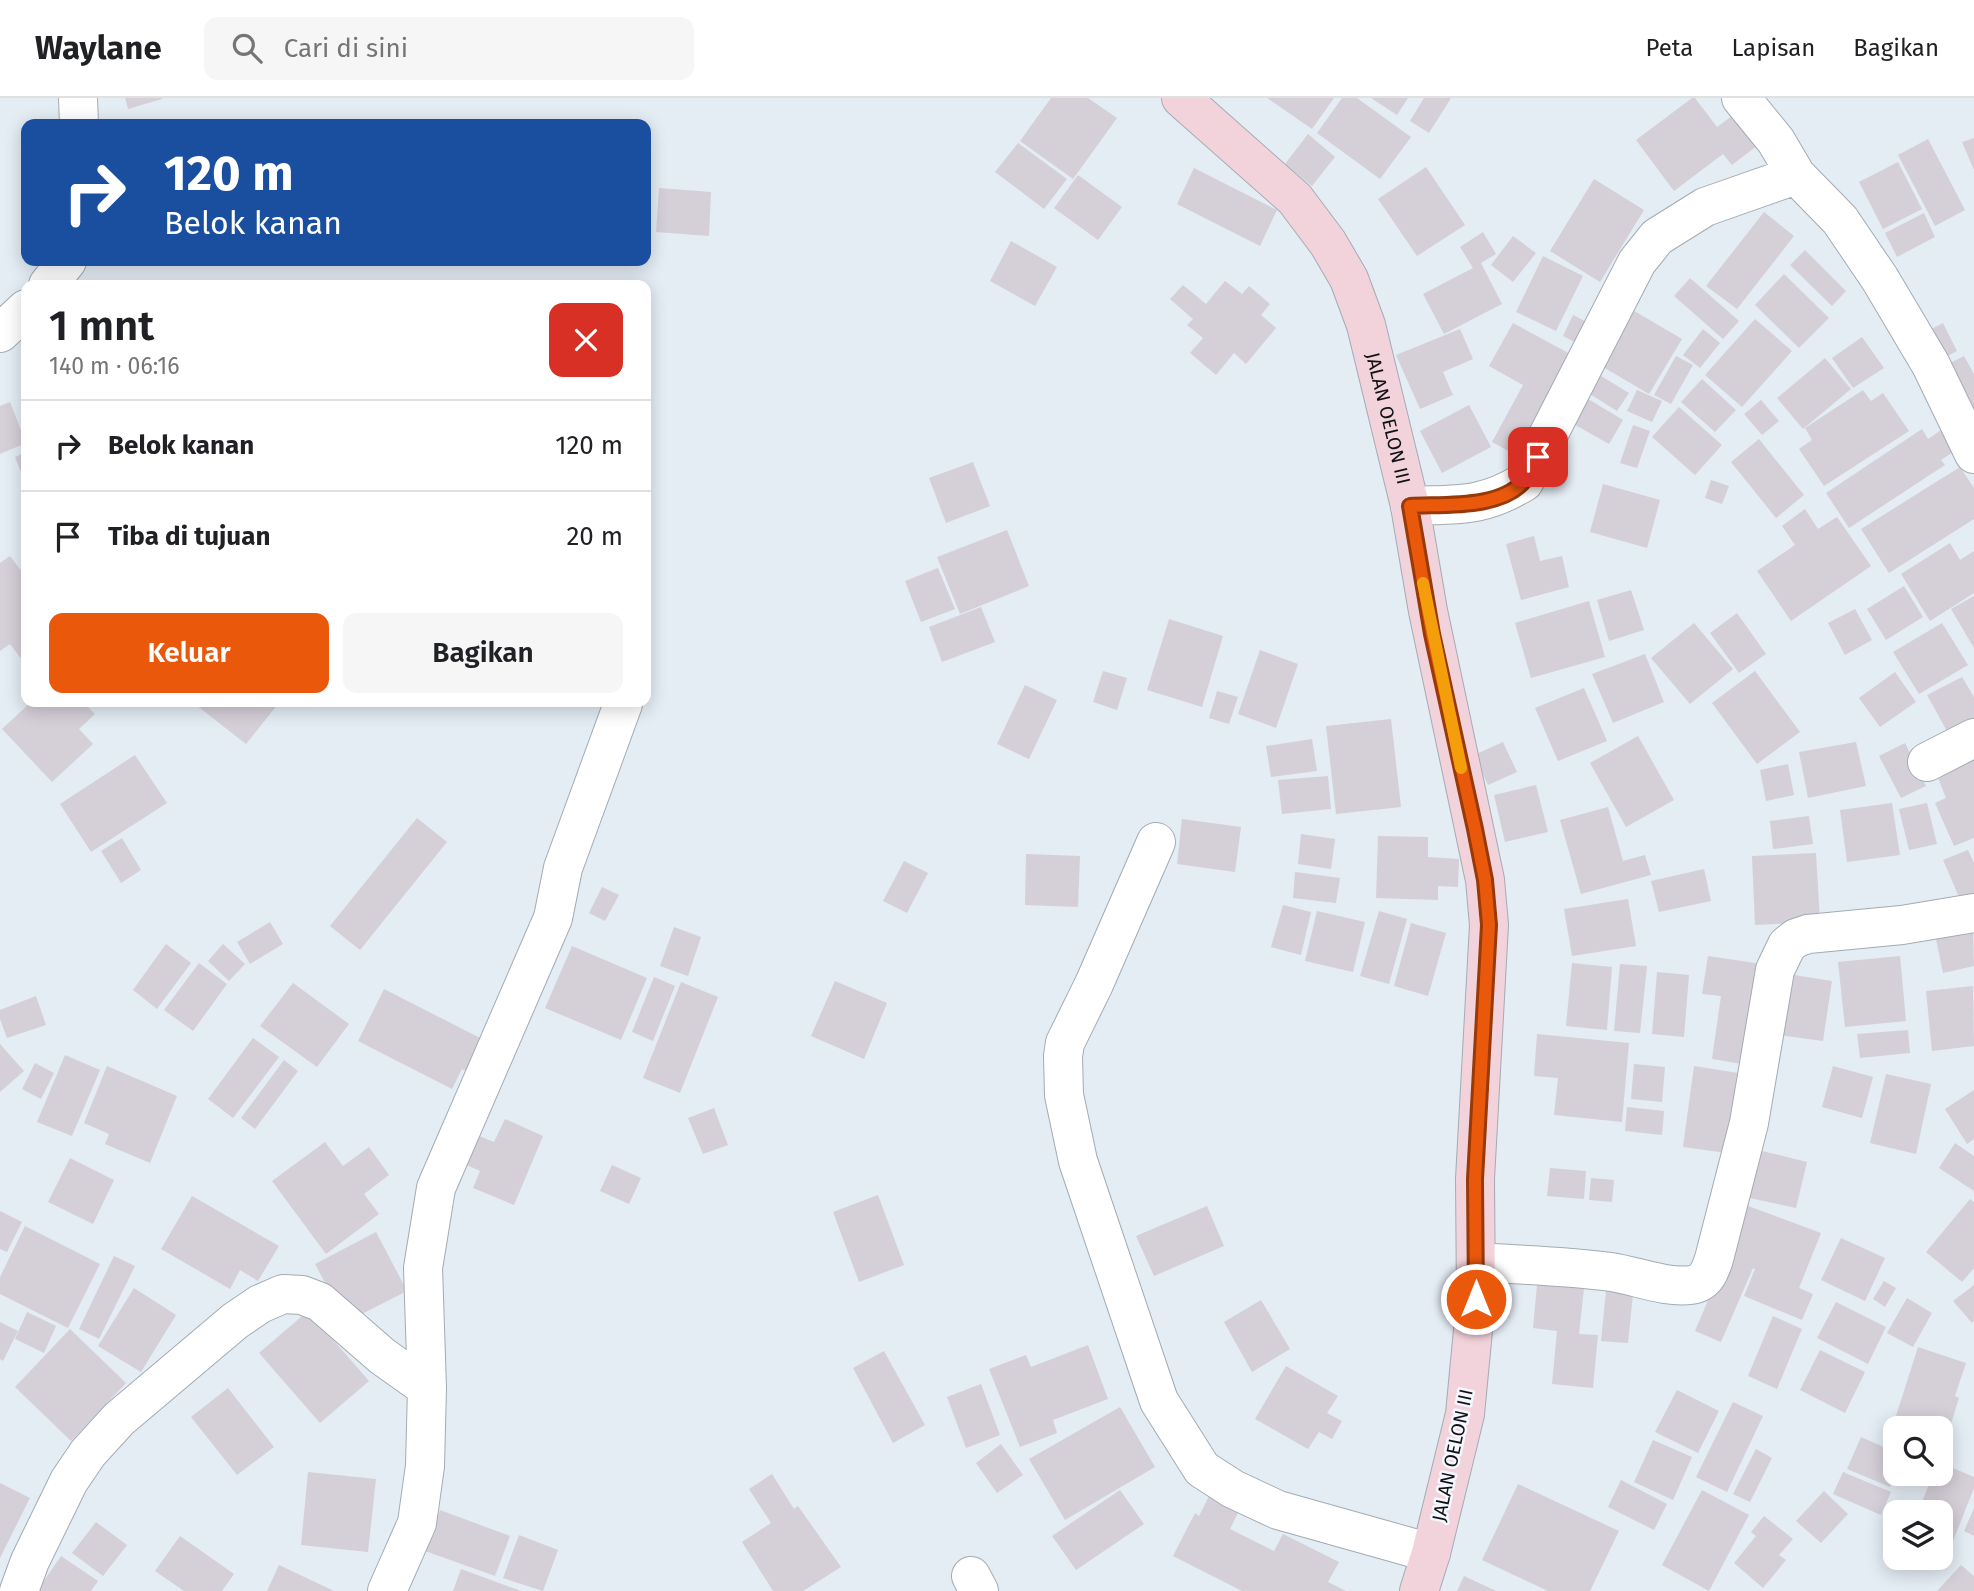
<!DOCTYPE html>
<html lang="id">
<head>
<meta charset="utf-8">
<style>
	:root { --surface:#fff; --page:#f6f6f6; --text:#202124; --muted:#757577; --line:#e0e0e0; --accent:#ea580c }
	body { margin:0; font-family:"Fira Sans",sans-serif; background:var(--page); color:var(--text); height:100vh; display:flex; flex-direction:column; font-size:26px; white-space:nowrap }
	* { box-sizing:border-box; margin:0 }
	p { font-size:23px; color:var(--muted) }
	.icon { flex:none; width:38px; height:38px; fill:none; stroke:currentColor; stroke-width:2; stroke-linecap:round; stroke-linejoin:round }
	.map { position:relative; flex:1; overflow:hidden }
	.side { position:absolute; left:21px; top:182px; width:630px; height:427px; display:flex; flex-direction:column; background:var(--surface); border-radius:14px; box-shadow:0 4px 18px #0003 }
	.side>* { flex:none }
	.banner { position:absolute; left:21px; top:21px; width:630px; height:147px; border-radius:14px; box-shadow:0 4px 18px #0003; background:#1a4fa0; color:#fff; overflow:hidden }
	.buttons { position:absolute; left:1883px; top:1318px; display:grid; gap:14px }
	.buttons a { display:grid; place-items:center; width:70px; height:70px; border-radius:14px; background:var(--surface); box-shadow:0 4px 18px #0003; font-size:35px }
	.pin { position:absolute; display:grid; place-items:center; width:60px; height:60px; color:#fff; margin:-30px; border-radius:14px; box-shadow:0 4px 10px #0006 }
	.me { position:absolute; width:77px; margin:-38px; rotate:0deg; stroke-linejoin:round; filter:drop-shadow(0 0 5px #0008) }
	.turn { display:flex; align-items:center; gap:24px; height:147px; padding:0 28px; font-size:32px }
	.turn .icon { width:91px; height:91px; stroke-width:2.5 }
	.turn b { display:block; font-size:49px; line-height:60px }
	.round { display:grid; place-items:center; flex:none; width:74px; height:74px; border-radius:14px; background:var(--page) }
	.headline { display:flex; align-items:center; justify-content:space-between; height:119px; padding:0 28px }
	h1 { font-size:42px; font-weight:600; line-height:52px }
	.primary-button { display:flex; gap:14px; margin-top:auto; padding:14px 28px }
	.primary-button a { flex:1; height:80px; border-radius:14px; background:var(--accent); color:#fff; font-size:28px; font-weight:600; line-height:80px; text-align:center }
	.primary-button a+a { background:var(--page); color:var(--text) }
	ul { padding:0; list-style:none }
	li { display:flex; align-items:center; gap:21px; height:91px; padding:0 28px; border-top:2px solid var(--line) }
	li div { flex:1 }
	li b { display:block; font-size:26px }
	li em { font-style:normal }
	header { display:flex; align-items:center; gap:42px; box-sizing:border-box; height:98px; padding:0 35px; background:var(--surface); border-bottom:2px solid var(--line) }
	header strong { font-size:33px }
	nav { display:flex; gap:38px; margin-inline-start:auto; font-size:24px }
	.search { width:490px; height:63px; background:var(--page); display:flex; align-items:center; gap:18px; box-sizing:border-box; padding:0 24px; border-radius:14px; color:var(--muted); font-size:26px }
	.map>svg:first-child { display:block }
</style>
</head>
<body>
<header>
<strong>Waylane</strong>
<div class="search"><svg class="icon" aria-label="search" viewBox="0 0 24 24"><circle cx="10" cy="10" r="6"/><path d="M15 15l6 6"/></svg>Cari di sini</div>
<nav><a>Peta</a><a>Lapisan</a><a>Bagikan</a></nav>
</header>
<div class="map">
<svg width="1974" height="1493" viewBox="0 0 1974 1493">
	<rect width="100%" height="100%" fill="#e4ecf4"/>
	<!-- building -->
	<path fill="#d5cfd8" d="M125 0H162V1L128 11Z
		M1051 0H1088L1117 20 1073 81 1020 43Z
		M1267 0H1334L1312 31Z
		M1342 0H1357L1411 39 1380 81 1317 35Z
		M1371 0H1408L1397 17Z
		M1424 0H1451L1429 35 1410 23Z
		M1692 0H1695L1717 29 1735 16 1758 47 1732 67 1723 56 1674 93 1636 42Z
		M1308 36 1335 59 1312 88 1285 66Z
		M1974 40V72L1962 44Z
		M1928 41 1965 112 1935 128 1898 57Z
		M1018 45 1067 81 1044 111 995 74Z
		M1898 64 1922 111 1883 131 1859 84Z
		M1426 69 1465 127 1417 158 1378 101Z
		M1194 70 1277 112 1260 148 1177 106Z
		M1078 77 1122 109 1098 142 1054 110Z
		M1594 81 1644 112 1600 184 1550 153Z
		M659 90 711 94 709 138 656 134Z
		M1764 114 1794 138 1737 211 1706 188Z
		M1924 115 1935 139 1897 159 1885 135Z
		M1483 134 1496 156 1481 165 1502 206 1444 236 1423 196 1473 170 1460 149Z
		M1513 138 1536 155 1513 184 1491 167Z
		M1011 143 1057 169 1035 208 990 183Z
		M1805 152 1846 193 1832 208 1790 167Z
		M1543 158 1583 178 1556 233 1516 214Z
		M1784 176 1829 220 1799 250 1755 207Z
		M1690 180 1739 223 1723 241 1674 198Z
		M1225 183 1242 196 1249 188 1270 206 1261 217 1276 230 1246 266 1234 255 1216 277 1190 255 1203 240 1187 227 1193 221 1170 201 1183 187 1206 206Z
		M1631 211 1682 241 1649 296 1598 266Z
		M1573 217 1587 224 1576 245 1563 238Z
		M1755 221 1792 253 1742 309 1705 277Z
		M1513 225 1572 257 1523 361 1492 344 1523 287 1489 268Z
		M1943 225 1957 253 1932 266 1918 238Z
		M1460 231 1473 261 1443 274 1453 297 1420 311 1396 257Z
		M1703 231 1720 245 1700 270 1683 257Z
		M1862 239 1884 270 1853 290 1832 260Z
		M1676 258 1693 267 1671 306 1654 297Z
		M1964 258 1974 276V315L1938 271Z
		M1825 260 1851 291 1803 331 1777 300Z
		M1596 275 1629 295 1617 313 1585 293Z
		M1702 281 1736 312 1715 334 1681 304Z
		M1637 292 1662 303 1652 324 1627 313Z
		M1863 292 1871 303 1883 295 1909 333 1824 388 1799 351 1812 342 1805 330Z
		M1585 299 1623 322 1609 346 1570 324Z
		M1761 302 1779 323 1762 337 1744 316Z
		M10 304 26 345 0 356V308Z
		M1469 307 1491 349 1442 375 1420 333Z
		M1679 309 1722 347 1695 377 1652 339Z
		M1950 326 1964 347 1941 362 1945 367 1849 430 1826 395 1922 331 1928 341Z
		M1633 327 1650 333 1637 370 1620 365Z
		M1759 341 1804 397 1776 420 1731 364Z
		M26 354V387L15 359Z
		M973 364 990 408 946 425 929 380Z
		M1960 369 1974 390V421L1889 475 1861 431Z
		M1711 382 1729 388 1722 406 1705 400Z
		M1603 386 1660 402 1647 450 1590 434Z
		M1805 411 1818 431 1837 419 1871 468 1791 523 1757 473 1795 447 1782 428Z
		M1007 432 1029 488 960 516 937 459Z
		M1534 438 1540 463 1562 458 1569 489 1521 502 1506 446Z
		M1950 445 1960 462 1974 453V495L1930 523 1901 476Z
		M10 458 26 479V567L10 546 0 553V465Z
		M938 470 955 511 921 524 905 483Z
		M1904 488 1923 519 1886 542 1867 511Z
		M1631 492 1644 532 1609 543 1597 502Z
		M1974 498V550L1951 511Z
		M1589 503 1605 559 1531 580 1515 525Z
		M981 509 995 544 942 564 929 529Z
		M1855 511 1872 542 1845 557 1828 525Z
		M1737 515 1766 556 1739 575 1710 535Z
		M1169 521 1223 538 1202 609 1147 592Z
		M1694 525 1733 571 1690 606 1651 560Z
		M1942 525 1968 567 1919 596 1893 554Z
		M1260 552 1298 566 1276 630 1238 616Z
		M1645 556 1664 604 1613 625 1592 576Z
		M1103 573 1127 580 1117 612 1093 604Z
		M1755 573 1800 634 1757 666 1712 605Z
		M1895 574 1916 604 1880 629 1859 600Z
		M1962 579 1974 599V633L1953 644 1927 597Z
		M1025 587 1057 602 1029 661 997 646Z
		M1584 590 1607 643 1558 663 1535 610Z
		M1217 593 1238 599 1229 626 1209 620Z
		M31 604H83L95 616 79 631 93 646 52 684 2 631Z
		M198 604H275L278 606 246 646 196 607Z
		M1391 621 1401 709 1336 716 1326 628Z
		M1638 638 1674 702 1626 729 1590 665Z
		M1312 641 1317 673 1271 679 1266 648Z
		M1503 644 1517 674 1488 687 1474 657Z
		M1856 644 1866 688 1808 700 1799 654Z
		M1905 645 1926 688 1901 700 1879 658Z
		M1974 653V740L1954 748 1935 705 1946 700 1934 670Z
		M135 657 167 705 91 754 60 706Z
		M1788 666 1794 697 1766 703 1760 672Z
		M1328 678 1331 711 1282 716 1278 682Z
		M1536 687 1548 734 1505 744 1494 697Z
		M1892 705 1900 757 1847 764 1840 712Z
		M1927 705 1937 746 1909 752 1899 711Z
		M1608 709 1623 763 1645 757 1651 777 1581 796 1560 722Z
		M1809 718 1813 746 1773 751 1770 723Z
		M417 720 447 744 360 852 330 828Z
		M1182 721 1241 729 1235 774 1177 766Z
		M1301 736 1335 741 1331 771 1298 766Z
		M1378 738 1428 739V759L1459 761 1458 789 1438 788V802L1376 800Z
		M122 740 141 772 121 785 101 753Z
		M1968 752 1974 765V809L1965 813 1943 762Z
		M1816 755 1820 824 1755 827 1752 758Z
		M1026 756 1080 758 1078 809 1025 807Z
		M904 763 928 775 907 815 883 803Z
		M1704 771 1711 803 1659 814 1651 783Z
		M1295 774 1340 780 1336 805 1293 800Z
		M602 789 619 797 605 823 589 815Z
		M1628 801 1636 848 1572 858 1564 811Z
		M1283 807 1311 814 1301 857 1271 849Z
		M1317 813 1365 824 1353 874 1305 863Z
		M1379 813 1407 821 1389 886 1360 878Z
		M270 824 283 846 250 866 237 844Z
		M1411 825 1446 835 1428 898 1394 888Z
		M674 829 701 839 688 878 660 868Z
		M1973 833 1974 868 1943 875 1936 841Z
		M166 846 191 865 157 911 133 892Z
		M223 846 245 866 229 883 208 863Z
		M572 848 647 880 621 942 545 910Z
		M1708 858 1762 866 1742 966 1712 961 1721 898 1702 896Z
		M1900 858 1906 923 1845 929 1838 864Z
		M199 865 227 886 193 933 164 912Z
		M1572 865 1612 869 1607 932 1566 928Z
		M1620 866 1647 868 1640 935 1614 933Z
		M1657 874 1689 877 1684 939 1652 936Z
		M1788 876 1832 883 1823 943 1779 937Z
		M654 879 675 888 653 943 632 934Z
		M835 883 887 905 864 961 811 938Z
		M681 884 718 899 680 995 643 980Z
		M293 885 349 926 317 969 260 928Z
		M1973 888 1974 948 1932 953 1926 893Z
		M384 891 484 942 468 974 462 971 452 991 358 943Z
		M36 898 46 927 7 940 0 921V912Z
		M1908 932 1910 955 1860 960 1857 936Z
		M1537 936 1629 945 1622 1024 1554 1017 1558 980 1534 978Z
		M253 940 279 959 233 1020 208 1001Z
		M0 946 24 973 0 994Z
		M65 957 100 972 72 1038 37 1024Z
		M284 962 298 973 255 1031 241 1020Z
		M35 965 54 975 41 1001 22 991Z
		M1634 966 1665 969 1662 1004 1631 1001Z
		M107 968 177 998 150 1065 105 1046 109 1036 84 1025Z
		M1694 968 1738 975 1727 1055 1683 1049Z
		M1833 968 1873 979 1862 1020 1822 1009Z
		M1886 976 1931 986 1916 1056 1870 1045Z
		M1974 992V1041L1967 1046 1945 1011Z
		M1627 1009 1664 1013 1662 1037 1625 1033Z
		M714 1010 728 1047 703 1056 688 1020Z
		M505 1021 543 1038 514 1107 473 1090 480 1073 467 1067 479 1038 494 1044Z
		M325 1044 343 1068 369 1049 389 1077 364 1096 379 1116 326 1156 272 1083Z
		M1955 1045 1974 1058V1093L1939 1070Z
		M1746 1049 1807 1064 1796 1110 1736 1097Z
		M70 1060 114 1082 93 1126 48 1104Z
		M612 1067 641 1080 629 1106 600 1093Z
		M1550 1070 1586 1073 1584 1101 1547 1098Z
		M1591 1080 1614 1082 1612 1104 1589 1102Z
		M878 1097 904 1167 859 1184 833 1114Z
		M192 1098 279 1148 258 1183 240 1172 230 1191 161 1151Z
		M1970 1101 1974 1104V1170L1962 1184 1926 1154Z
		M1740 1105 1821 1135 1799 1190 1813 1196 1802 1222 1744 1198 1755 1171 1753 1170 1721 1244 1695 1233 1726 1160Z
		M1207 1108 1224 1148 1154 1178 1136 1138Z
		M0 1113 22 1124 7 1154 0 1151Z
		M25 1128 100 1166 68 1230 0 1196V1179Z
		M376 1134 407 1193 346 1224 315 1166Z
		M1841 1140 1885 1160 1865 1203 1821 1182Z
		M114 1158 135 1168 99 1241 79 1231Z
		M1538 1176 1585 1181 1579 1236 1598 1237 1593 1290 1552 1286 1557 1233 1533 1230Z
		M1884 1183 1896 1190 1885 1209 1873 1201Z
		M1974 1187V1223L1972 1225 1953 1203Z
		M134 1190 176 1217 141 1274 98 1248Z
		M1606 1193 1633 1196 1628 1245 1601 1243Z
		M1907 1200 1932 1215 1913 1249 1887 1235Z
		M1261 1202 1290 1251 1252 1274 1224 1224Z
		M1836 1204 1886 1229 1868 1266 1817 1240Z
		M308 1213 369 1283 320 1325 259 1255Z
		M27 1214 56 1228 44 1255 15 1241Z
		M1773 1218 1802 1231 1777 1291 1748 1278Z
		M0 1224 18 1233 3 1263 0 1261Z
		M70 1231 126 1285 71 1343 15 1289Z
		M1088 1247 1108 1301 1053 1322 1057 1335 1020 1349 989 1271 1026 1257 1031 1269Z
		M1918 1249 1966 1265 1955 1298 1959 1300 1947 1338 1941 1336V1330H1923L1895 1321Z
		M1820 1252 1865 1274 1845 1315 1800 1292Z
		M884 1253 925 1327 893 1345 853 1270Z
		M1286 1268 1338 1298 1327 1315 1342 1323 1332 1341 1319 1334 1308 1351 1255 1321Z
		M981 1286 1000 1337 966 1350 947 1299Z
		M228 1290 274 1349 237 1377 191 1319Z
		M1677 1292 1719 1313 1698 1355 1655 1334Z
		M1733 1304 1763 1318 1727 1394 1696 1379Z
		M1120 1309 1155 1369 1065 1422 1029 1361Z
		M1861 1339 1895 1354V1376L1890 1389 1847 1371Z
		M1653 1342 1692 1359 1673 1402 1634 1384Z
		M1001 1346 1023 1377 997 1395 976 1365Z
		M1756 1351 1772 1360 1750 1404 1733 1396Z
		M1941 1365 1974 1379V1390L1953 1443 1941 1438V1414H1918L1933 1376H1941Z
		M308 1374 376 1381 368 1454 301 1447Z
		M1843 1374 1891 1394 1881 1417 1833 1396Z
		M772 1376 794 1411 798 1408 841 1469 803 1493H773L742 1444 771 1425 749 1391Z
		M1621 1382 1667 1406 1654 1432 1608 1409Z
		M0 1385 30 1400 0 1460Z
		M1518 1386 1619 1433 1590 1493H1548L1482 1462Z
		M1120 1392 1144 1426 1076 1472 1052 1438Z
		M1702 1392 1749 1417 1709 1493 1662 1467Z
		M1824 1393 1848 1416 1821 1445 1796 1423Z
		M1209 1398 1239 1413 1230 1431 1274 1453 1283 1436 1339 1464 1328 1484 1346 1493H1242L1173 1458 1195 1415 1199 1418Z
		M1974 1410V1438L1964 1433Z
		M440 1412 510 1438 495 1478 425 1453Z
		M1764 1418 1793 1441 1779 1457 1786 1462 1763 1490 1734 1465 1756 1438 1751 1434Z
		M96 1424 127 1447 103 1478 72 1455Z
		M519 1437 558 1452 543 1493 503 1480Z
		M180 1438 234 1476 222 1493H184L155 1473Z
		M61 1458 98 1483 91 1493H37Z
		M279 1467 334 1493H267Z
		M1961 1467 1974 1478V1493H1937Z
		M461 1471 521 1493H453Z
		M1464 1478 1496 1493H1457Z"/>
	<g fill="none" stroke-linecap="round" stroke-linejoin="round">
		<defs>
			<path id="street" d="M78 0 79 26
				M1741 0 1776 43 1796 77 1840 122 1880 181 1931 267 1974 356
				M48 187 67 163
				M0 235 26 211
				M1410 408C1457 406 1482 410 1524 384L1637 164 1657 139 1705 109 1796 77
				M1927 664 1974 640
				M1156 744 1094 886 1065 945 1063 958 1064 997 1078 1063 1159 1303 1202 1371 1233 1391 1278 1412 1431 1455
				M1476 1164C1521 1167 1566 1168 1611 1174 1637 1178 1665 1190 1691 1187 1706 1185 1710 1173 1714 1161L1749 1025 1775 872 1787 847 1796 840 1808 836 1902 827 1974 815
				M971 1478 979 1493
				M19 1493 30 1463 69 1383 88 1355 119 1321 235 1223 260 1206 283 1196 302 1197 320 1204 382 1258 427 1290
				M387 1493 417 1425 425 1368 427 1290 423 1170 436 1090 553 820 563 770 623 606"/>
			<g id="secondary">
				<path id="s1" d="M1181 0 1295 101 1328 145 1349 181 1366 227 1410 408 1428 513 1485 782 1489 827 1475 1081 1476 1201 1465 1316 1431 1455 1419 1493"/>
			</g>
		</defs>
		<!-- street casing -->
		<use href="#street" stroke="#a3abb3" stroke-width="40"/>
		<!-- secondary casing -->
		<use href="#secondary" stroke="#a3abb3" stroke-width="40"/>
		<!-- street -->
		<use href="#street" stroke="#fff" stroke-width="38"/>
		<!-- secondary -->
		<use href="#secondary" stroke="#f3d3db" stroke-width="38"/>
	</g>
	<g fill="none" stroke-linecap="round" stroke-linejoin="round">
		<defs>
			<path id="route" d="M1476 1201 1475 1081 1489 827 1485 782 1475 731 1432 536 1410 408C1444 406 1500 411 1524 383 1530 376 1533 366 1538 359"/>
		</defs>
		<!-- route casing -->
		<use href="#route" stroke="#983908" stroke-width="18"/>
		<!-- route -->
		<use href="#route" stroke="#ea580c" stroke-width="12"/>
		<!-- slow -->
		<path stroke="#f59e0b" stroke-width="12" d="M1423 485 1461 670"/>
	</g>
	<g text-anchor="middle" stroke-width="5" stroke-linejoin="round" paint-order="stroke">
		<!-- street labels -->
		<g font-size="19" fill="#0f1114" stroke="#f4f8fe">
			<text dy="7" stroke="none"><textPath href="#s1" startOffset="394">JALAN OELON III</textPath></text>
			<text transform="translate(1452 1357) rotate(-78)" y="7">JALAN OELON III</text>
		</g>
	</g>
</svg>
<div class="buttons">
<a><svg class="icon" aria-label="search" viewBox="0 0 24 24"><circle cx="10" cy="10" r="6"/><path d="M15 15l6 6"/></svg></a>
<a><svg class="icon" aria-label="layers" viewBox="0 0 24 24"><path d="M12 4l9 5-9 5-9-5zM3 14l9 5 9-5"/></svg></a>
</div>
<div class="pin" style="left:1538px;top:359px;background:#d93025"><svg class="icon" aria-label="arrive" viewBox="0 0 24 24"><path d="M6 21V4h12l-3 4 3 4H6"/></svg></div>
<svg class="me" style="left:1476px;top:1201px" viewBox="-20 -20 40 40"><circle r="17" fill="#ea580c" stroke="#fff" stroke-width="3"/><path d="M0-11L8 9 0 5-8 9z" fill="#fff"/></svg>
<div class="banner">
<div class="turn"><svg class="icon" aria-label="right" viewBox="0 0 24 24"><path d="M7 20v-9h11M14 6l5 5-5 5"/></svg><div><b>120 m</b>Belok kanan</div></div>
</div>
<section class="side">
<div class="headline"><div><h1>1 mnt</h1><p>140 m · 06:16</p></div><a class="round" style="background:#d93025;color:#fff"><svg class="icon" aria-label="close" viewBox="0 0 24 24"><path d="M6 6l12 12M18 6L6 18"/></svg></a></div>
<ul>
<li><svg class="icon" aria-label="right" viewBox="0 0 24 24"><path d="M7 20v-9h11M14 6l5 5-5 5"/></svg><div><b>Belok kanan</b></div><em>120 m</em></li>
<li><svg class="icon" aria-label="arrive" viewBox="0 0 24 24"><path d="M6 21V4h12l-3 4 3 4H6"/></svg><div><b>Tiba di tujuan</b></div><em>20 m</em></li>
</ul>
<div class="primary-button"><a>Keluar</a><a>Bagikan</a></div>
</section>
</div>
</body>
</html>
